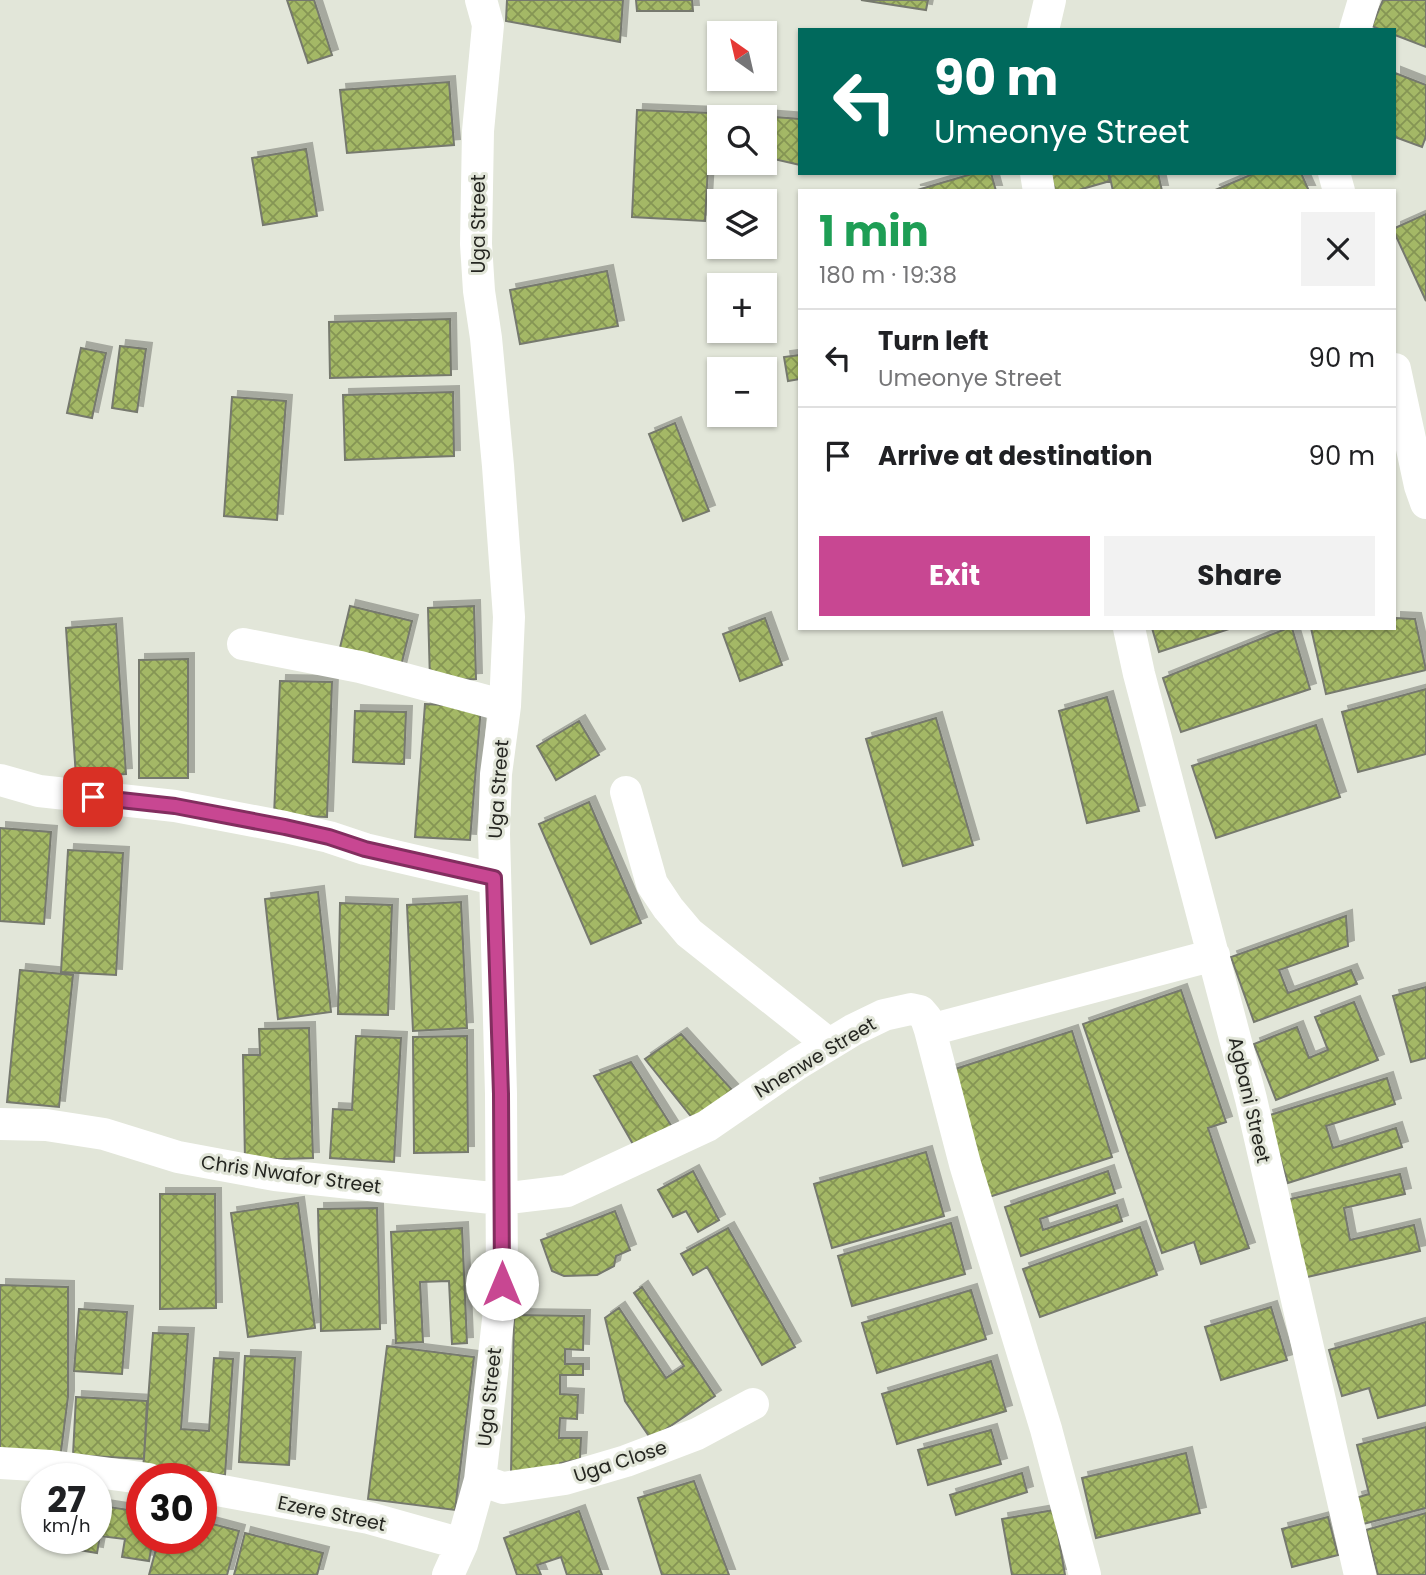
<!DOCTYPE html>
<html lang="en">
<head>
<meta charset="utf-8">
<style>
	:root { --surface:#fff; --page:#f2f2f2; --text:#202124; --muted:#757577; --line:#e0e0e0; --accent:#c84792 }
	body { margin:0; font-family:Poppins,sans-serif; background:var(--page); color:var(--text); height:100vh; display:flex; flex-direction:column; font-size:26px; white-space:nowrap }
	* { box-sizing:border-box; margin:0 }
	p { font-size:23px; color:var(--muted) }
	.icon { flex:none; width:38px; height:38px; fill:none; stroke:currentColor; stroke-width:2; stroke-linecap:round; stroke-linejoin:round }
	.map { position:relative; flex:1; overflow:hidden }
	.drawer { position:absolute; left:798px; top:189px; width:598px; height:441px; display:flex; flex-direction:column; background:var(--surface); border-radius:0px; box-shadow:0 2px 5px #0004 }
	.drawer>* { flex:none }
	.banner { position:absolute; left:798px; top:28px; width:598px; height:147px; border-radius:0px; box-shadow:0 2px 5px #0004; background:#00695c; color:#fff; overflow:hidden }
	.needle { width:46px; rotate:326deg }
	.tools { position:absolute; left:707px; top:21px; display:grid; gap:14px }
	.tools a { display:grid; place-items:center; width:70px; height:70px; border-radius:0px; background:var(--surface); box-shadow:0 2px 5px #0004; font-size:35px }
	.speed { position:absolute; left:21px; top:1463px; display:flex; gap:14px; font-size:35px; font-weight:700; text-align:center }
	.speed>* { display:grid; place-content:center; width:91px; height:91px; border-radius:50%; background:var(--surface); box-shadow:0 2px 5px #0004; line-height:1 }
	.speed small { font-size:18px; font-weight:400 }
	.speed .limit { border:10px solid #d22; background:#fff; color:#111 }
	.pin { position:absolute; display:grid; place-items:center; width:60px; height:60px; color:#fff; margin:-30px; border-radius:14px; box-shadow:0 4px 10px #0006 }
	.me { position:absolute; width:77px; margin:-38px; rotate:0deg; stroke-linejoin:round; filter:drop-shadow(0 0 5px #0008) }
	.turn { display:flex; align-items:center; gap:24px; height:147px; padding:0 21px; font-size:32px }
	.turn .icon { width:91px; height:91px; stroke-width:2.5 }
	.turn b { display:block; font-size:49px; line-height:60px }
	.round { display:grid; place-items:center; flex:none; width:74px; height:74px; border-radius:0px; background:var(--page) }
	.head { display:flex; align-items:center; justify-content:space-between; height:119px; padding:0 21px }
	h1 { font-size:42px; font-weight:700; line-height:52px; color:#1e9e55 }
	.cta { display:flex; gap:14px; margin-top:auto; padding:14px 21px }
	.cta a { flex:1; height:80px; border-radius:0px; background:var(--accent); color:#fff; font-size:28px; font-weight:700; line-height:80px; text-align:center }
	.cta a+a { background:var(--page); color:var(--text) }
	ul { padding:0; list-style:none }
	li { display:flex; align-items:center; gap:21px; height:98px; padding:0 21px; border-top:2px solid var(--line) }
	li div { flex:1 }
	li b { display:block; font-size:26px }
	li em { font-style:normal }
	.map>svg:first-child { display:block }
</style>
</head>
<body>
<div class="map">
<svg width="1426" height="1575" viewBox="0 0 1426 1575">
	<defs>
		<pattern id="building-cross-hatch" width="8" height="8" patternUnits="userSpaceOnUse" patternTransform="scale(1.75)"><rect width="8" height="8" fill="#a4b866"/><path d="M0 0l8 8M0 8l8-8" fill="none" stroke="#859554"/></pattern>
		<filter id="shadow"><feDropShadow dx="6" dy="-6" stdDeviation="0" flood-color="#0004"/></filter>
	</defs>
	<rect width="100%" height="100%" fill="#e2e6d9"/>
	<!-- building -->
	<path fill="url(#building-cross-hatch)" stroke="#76796e" stroke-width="2" filter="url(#shadow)" d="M287 0H314L332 55 308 63Z
		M507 0H623L620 42 506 21Z
		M636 0H692L693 11H637Z
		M861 0H928L926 10Z
		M1383 0H1426V47L1395 35V30H1381L1372 26Z
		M1395 73 1426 85V136L1422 147 1395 137Z
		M449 82 454 145 347 153 340 90Z
		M637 110 711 113 705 221 632 217Z
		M723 113 800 119V165L765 157V117H723Z
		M306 149 317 216 263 225 252 158Z
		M975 173H991L996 191H914Z
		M1050 173H1108L1110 181 1075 191H1055Z
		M1109 173H1158L1162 191H1113Z
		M1255 173H1301L1309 191H1213Z
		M1426 214V301L1395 234V228Z
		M607 271 618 326 520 344 510 290Z
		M450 319 451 375 330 378 329 322Z
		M120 346 146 349 137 412 112 408Z
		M81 348 106 353 92 418 67 413Z
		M800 355V379L788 381 784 357Z
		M453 392 454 456 345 460 343 395Z
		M232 397 286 401 277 520 224 516Z
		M675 423 709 511 683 521 649 434Z
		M350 606 412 621 400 670 338 656Z
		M474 606 476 679 430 681 428 608Z
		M765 618 782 665 740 681 723 634Z
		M1395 618 1415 619 1426 670 1326 694 1311 628H1395Z
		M116 624 126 774 76 777 66 628Z
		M1152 628H1232L1159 652Z
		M1288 628H1292L1310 689 1181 732 1163 678Z
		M188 659V778H139V660Z
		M280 681 332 682 327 817 274 815Z
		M1426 689V754L1358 772 1342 712Z
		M1107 697 1139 811 1087 823 1059 711Z
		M425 704 481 707 470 840 415 837Z
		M355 711 406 712 404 764 353 762Z
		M936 718 973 845 903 866 866 739Z
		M579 721 599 755 556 780 537 746Z
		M1316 725 1340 797 1216 838 1192 766Z
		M589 802 641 923 591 944 539 824Z
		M0 828 51 832 44 924 0 921Z
		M68 850 123 853 116 975 61 972Z
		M318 892 331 1012 278 1019 265 899Z
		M461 902 467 1028 413 1031 407 905Z
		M340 903 392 905 388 1015 338 1014Z
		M1346 916 1348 946 1279 970 1288 993 1351 970 1357 984 1254 1022 1231 957Z
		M20 970 73 975 59 1107 7 1102Z
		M1426 987V1058L1411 1062 1393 996Z
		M1181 990 1226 1122 1208 1128 1249 1248 1201 1264 1194 1242 1162 1253 1083 1024Z
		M1354 1002 1378 1060 1276 1100 1254 1044 1297 1027 1309 1058 1328 1050 1315 1017Z
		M309 1028 313 1158 245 1160 243 1055H260L259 1029Z
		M1072 1031 1112 1157 986 1198 946 1072Z
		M681 1034 734 1092 693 1119 645 1059Z
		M356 1036 401 1038 394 1162 330 1158 333 1109 352 1110Z
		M467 1036 468 1152 414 1153 413 1037Z
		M631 1062 674 1130 634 1146 594 1076Z
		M1387 1078 1395 1104 1326 1126 1333 1148 1396 1128 1402 1147 1288 1183 1267 1116Z
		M926 1152 944 1216 832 1248 814 1184Z
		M693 1171 719 1220 698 1232 686 1211 673 1217 658 1190Z
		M1108 1171 1115 1193 1040 1219 1043 1230 1117 1205 1122 1221 1021 1256 1005 1207Z
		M1400 1174 1405 1194 1344 1208 1350 1240 1414 1225 1420 1251 1303 1278 1286 1200Z
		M160 1194H215L216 1308 160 1309Z
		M298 1203 315 1328 248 1337 231 1213Z
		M377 1208 380 1329 321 1331 318 1209Z
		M615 1211 630 1250 616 1256 614 1266 597 1275 564 1276 552 1271 541 1240Z
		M951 1223 965 1274 852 1306 838 1256Z
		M1140 1227 1157 1275 1040 1317 1023 1269Z
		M462 1228 467 1343 452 1344 449 1281 420 1282 423 1342 396 1343 391 1232Z
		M728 1228 795 1347 762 1365 707 1267 693 1275 681 1254Z
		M0 1285 68 1287V1397L60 1459 0 1457Z
		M642 1287 715 1396 651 1439 625 1401 605 1318 619 1308 666 1378 684 1366 634 1293Z
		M971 1290 986 1339 877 1373 862 1323Z
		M1271 1307 1287 1360 1221 1380 1205 1327Z
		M79 1309 127 1312 122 1374 74 1371Z
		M514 1315 584 1316 583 1350 565 1349V1364H583V1375H560V1394L578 1395 577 1419 560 1418 559 1438H581L580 1459 560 1463 556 1475 511 1474Z
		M1426 1322V1405L1378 1418 1369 1388 1342 1396 1329 1350Z
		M153 1333 188 1334 181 1429 209 1431 214 1358 233 1359 225 1475 143 1470Z
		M387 1346 474 1357 455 1510 368 1499Z
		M245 1356 295 1358 289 1465 239 1462Z
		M991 1361 1006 1411 897 1444 882 1394Z
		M76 1397 147 1401 144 1459 73 1455Z
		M1426 1427V1508L1363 1524 1356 1498 1369 1494 1357 1445Z
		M991 1430 1001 1464 928 1485 918 1450Z
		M1186 1453 1200 1513 1096 1538 1082 1478Z
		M1022 1473 1027 1492 956 1515 950 1495Z
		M694 1481 729 1575H662L638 1498Z
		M96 1505 142 1512V1538H153L149 1561 122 1557 125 1539 100 1536 97 1553 73 1549 75 1538H96Z
		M1054 1510 1065 1575H1012L1002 1519Z
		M579 1511 602 1575H567L561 1557 537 1565 541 1575H517L504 1538Z
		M1426 1513V1575H1378L1366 1530Z
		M1328 1517 1338 1555 1292 1567 1282 1529Z
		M201 1521 239 1531 227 1575H149L159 1538H201Z
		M245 1533 323 1553 317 1575H234Z"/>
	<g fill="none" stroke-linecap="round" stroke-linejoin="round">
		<!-- minor -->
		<path stroke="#fff" stroke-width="32" d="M1043 30 1050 0
			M1355 30 1364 0
			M1036 173 1039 191
			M1334 173 1339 191
			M1395 369 1420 486 1426 503
			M1129 628 1139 674 1251 1099 1360 1575
			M243 644 360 667 505 706
			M0 780 39 791 175 806 285 827 329 837 365 849 494 879
			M626 792 652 884 668 908 689 933 829 1044
			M930 1030 965 1164 1046 1429 1085 1575
			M0 1124 46 1125 104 1134 178 1157 275 1175 501 1199 567 1191 707 1126 797 1064 853 1030 884 1015 911 1009 920 1011 926 1018 930 1030 1214 955
			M0 1463 51 1466 149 1479
			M480 1480 503 1488 565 1479 626 1461 697 1434 753 1404
			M201 1487 369 1518 462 1544
			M448 1575 462 1544 480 1480 502 1284 501 1094 494 834 496 774 505 706 509 617 498 466 486 338 479 291 476 244 478 131 488 25 481 0"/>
	</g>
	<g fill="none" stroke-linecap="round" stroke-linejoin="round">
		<defs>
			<path id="route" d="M93 797 175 806 285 827 329 837 365 849 494 878 501 1094 502 1284"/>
		</defs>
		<!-- route casing -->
		<use href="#route" stroke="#822e5f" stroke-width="18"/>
		<!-- route -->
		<use href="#route" stroke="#c84792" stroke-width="12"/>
	</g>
	<g text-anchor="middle" stroke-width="6" stroke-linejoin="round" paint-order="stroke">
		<!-- street labels -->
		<g font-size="19" fill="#252621" stroke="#e2e6d9">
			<text transform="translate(478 224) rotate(-90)" y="7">Uga Street</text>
			<text transform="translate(498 789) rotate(-86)" y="7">Uga Street</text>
			<text transform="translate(815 1057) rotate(-31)" y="7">Nnenwe Street</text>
			<text transform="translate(1250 1100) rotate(77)" y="7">Agbani Street</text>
			<text transform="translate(291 1174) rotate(8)" y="7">Chris Nwafor Street</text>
			<text transform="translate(489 1397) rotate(-84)" y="7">Uga Street</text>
			<text transform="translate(620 1461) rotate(-18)" y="7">Uga Close</text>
			<text transform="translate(332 1513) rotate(12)" y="7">Ezere Street</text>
		</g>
	</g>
</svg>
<div class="tools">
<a><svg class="needle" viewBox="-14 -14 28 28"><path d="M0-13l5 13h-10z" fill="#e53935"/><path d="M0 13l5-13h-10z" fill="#757577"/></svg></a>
<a><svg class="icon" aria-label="search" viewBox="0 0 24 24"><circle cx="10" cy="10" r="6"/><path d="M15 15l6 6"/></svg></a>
<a><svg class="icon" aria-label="layers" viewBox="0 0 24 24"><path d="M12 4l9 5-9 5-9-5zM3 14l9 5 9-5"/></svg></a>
<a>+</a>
<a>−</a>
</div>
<div class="speed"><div>27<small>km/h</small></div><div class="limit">30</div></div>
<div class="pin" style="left:93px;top:797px;background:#d93025"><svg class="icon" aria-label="arrive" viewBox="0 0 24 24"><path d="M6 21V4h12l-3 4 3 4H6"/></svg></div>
<svg class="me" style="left:502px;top:1284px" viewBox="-20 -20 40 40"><circle r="19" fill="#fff"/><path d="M0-13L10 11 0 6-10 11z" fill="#c84792"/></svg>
<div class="banner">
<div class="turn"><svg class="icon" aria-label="left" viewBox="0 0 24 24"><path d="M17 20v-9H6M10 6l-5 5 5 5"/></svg><div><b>90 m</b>Umeonye Street</div></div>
</div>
<section class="drawer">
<div class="head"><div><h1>1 min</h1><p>180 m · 19:38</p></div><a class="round"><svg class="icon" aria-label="close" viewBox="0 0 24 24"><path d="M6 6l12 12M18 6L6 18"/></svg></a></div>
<ul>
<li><svg class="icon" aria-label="left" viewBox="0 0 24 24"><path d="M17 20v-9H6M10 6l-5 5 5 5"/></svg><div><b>Turn left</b><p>Umeonye Street</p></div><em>90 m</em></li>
<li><svg class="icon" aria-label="arrive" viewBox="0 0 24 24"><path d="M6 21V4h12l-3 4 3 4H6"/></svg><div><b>Arrive at destination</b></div><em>90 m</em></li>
</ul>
<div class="cta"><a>Exit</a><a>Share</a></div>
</section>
</div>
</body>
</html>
